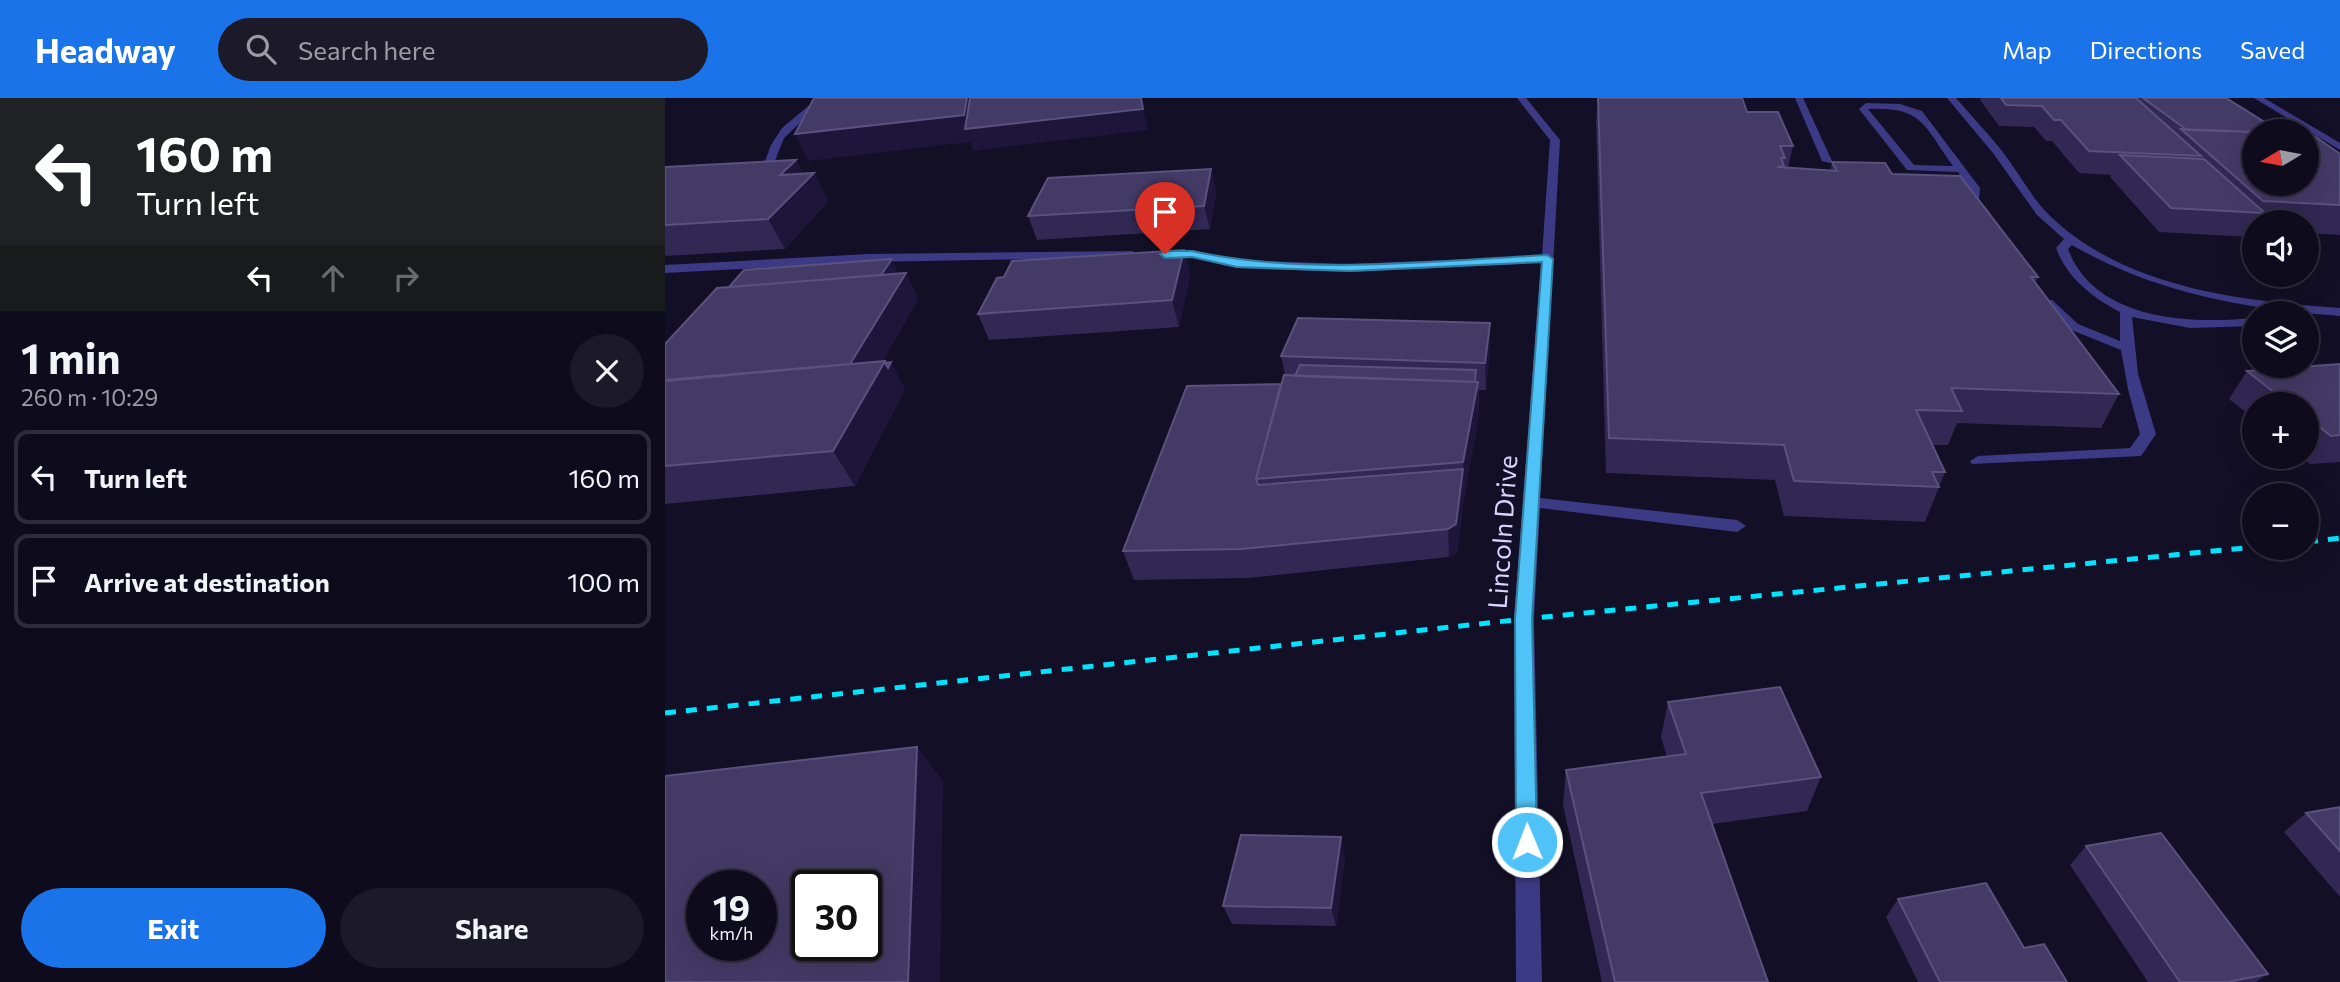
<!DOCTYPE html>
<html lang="en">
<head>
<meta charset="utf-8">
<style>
	:root { --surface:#0e0b1c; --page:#1c1929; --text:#f1f3f6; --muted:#9b9ba3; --line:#2e2b3b; --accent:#1a73e8 }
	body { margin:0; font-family:Commissioner,sans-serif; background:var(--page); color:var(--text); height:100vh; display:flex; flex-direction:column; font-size:26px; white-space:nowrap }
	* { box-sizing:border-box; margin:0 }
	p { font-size:23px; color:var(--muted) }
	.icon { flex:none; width:38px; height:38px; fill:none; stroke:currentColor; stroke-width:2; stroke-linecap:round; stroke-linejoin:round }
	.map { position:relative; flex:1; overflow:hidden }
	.panel { display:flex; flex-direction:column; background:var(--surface); width:665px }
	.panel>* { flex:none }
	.banner { background:#202124; color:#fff; overflow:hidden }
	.needle { width:46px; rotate:260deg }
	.tools { position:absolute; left:1577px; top:21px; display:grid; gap:14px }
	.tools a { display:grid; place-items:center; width:77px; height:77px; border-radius:50%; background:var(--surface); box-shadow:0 7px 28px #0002,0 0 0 2px var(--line); font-size:35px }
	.speed { position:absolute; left:21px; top:772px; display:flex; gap:14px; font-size:35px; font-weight:700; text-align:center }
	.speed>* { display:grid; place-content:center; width:91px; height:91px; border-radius:50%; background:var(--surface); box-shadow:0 7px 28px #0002,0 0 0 2px var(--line); line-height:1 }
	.speed small { font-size:18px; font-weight:400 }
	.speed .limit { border:4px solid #111; border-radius:10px; background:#fff; color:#111 }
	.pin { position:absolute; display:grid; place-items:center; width:60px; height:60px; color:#fff; margin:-72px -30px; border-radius:50% 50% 50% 0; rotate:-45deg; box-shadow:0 0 7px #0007 }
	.pin .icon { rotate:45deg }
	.me { position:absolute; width:77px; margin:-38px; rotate:359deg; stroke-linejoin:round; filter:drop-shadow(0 0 5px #0008) }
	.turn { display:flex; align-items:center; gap:24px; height:147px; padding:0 21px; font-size:32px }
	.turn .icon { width:91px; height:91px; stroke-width:2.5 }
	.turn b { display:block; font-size:49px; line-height:60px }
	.lanes { display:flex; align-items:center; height:66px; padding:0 21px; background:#0003; justify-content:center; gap:35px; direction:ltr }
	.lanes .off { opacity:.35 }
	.round { display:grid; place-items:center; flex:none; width:74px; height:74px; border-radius:37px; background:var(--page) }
	.summary { display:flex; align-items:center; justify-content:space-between; height:119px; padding:0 21px }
	h1 { font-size:42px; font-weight:700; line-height:52px }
	.button { display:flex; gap:14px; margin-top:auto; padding:14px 21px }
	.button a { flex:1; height:80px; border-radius:42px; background:var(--accent); color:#fff; font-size:28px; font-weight:700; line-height:80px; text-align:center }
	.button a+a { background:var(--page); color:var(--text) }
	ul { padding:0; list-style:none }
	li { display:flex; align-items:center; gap:21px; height:94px; margin:0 14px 10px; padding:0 7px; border:4px solid var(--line); border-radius:14px }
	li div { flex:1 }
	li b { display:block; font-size:26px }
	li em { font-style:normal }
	header { display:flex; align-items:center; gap:42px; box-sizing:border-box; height:98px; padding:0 35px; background:var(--accent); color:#fff }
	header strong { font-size:33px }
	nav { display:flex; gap:38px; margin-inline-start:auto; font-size:24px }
	.search { width:490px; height:63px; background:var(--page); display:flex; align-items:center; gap:18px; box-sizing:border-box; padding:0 24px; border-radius:38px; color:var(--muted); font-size:26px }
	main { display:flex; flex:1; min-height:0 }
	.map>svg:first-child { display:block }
</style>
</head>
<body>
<header>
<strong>Headway</strong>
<div class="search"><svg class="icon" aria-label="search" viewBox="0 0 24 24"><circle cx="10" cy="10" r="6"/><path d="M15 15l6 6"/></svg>Search here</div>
<nav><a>Map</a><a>Directions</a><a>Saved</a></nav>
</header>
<main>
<section class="panel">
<div class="banner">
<div class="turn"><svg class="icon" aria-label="left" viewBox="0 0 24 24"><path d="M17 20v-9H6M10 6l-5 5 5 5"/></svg><div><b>160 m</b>Turn left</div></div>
<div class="lanes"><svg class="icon" aria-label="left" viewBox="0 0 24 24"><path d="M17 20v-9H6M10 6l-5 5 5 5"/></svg><svg class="icon off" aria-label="ahead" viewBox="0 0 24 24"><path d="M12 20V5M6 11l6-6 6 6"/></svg><svg class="icon off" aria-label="right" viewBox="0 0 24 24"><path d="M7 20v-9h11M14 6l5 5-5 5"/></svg></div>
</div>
<div class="summary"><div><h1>1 min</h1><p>260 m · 10:29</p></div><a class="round"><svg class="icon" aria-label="close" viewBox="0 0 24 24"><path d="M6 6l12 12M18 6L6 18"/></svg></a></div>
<ul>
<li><svg class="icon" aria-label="left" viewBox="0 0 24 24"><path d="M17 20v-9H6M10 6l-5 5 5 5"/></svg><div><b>Turn left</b></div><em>160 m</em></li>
<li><svg class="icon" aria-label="arrive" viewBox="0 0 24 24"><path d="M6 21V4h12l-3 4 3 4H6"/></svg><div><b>Arrive at destination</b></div><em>100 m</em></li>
</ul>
<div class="button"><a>Exit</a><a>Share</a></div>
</section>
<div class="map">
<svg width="1675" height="884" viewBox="0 0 1675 884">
	<rect width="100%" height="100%" fill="#130f26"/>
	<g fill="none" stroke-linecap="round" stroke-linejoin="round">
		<!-- minor -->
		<path fill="#3d3a85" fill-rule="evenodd" d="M149 0H157L155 6 119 40 107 70 80 76V72L99 66 106 47 117 30 147 5Z
			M852 0H861L895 42 875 400 1072 422 1081 428 1072 434 875 410 869 521 877 884H851L849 521 876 165 685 174 572 170 527 160H495L489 156 495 152H527L572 162 685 166 877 158 885 42Z
			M1130 0H1138L1167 63 1165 65 1157 63Z
			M1282 0H1291C1307 19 1325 37 1340 57 1355 77 1367 100 1384 117 1459 190 1576 203 1675 210V218C1580 211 1490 195 1407 147L1403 151C1430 223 1525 226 1589 220V228L1525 230 1467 219 1473 276 1491 336 1476 358 1307 366 1305 363 1313 358 1465 350 1475 336 1463 291 1456 252 1404 231 1377 205 1379 202H1387L1413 226 1455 243V214C1428 200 1402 180 1391 150L1399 141 1372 117 1328 55Z
			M1589 0H1599L1675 45V52Z
			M1201 5 1235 6 1257 13 1315 90 1314 101 1326 116 1325 118H1317C1305 103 1304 90 1293 74L1242 72 1194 11ZM1203 11C1258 8 1259 28 1288 68L1249 67Z
			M467 153 471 155V159L203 164 0 175V167L203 156Z"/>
		<!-- rail -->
		<path stroke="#00e5ff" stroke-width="5" stroke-dasharray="11 10" stroke-linecap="butt" d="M1642 444 1675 440
			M0 615 859 521 1589 449"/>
	</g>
	<!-- wall -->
	<path fill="#312854" d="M933 0 1082 14 1128 48 1123 70 1165 73 1167 64 1227 76 1373 179 1370 185 1454 296 1436 330 1292 325 1283 347H1268L1280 374 1260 424 1119 418 1110 382 941 375 931 23Z
		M1316 0H1561L1589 33 1675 56V137L1642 135V124H1589V133L1586 139 1494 134 1445 79 1446 77 1414 75 1387 43H1381L1369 29 1334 28 1315 2Z
		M131 62 138 76 149 75 163 103 120 151 0 158V69Z
		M546 71 551 94 545 131 372 142 363 118Z
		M519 152 525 177 514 229 324 242 313 216Z
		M241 175 253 201 217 264 220 263 240 291 190 388 0 406V246L234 176Z
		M825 251 821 292H814V318L799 399 792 455 784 459 584 480 469 482 458 453 616 286 620 277 616 258Z
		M1675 266V364L1645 366 1636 359H1642V306H1589V321L1564 301 1582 273Z
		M1003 604 1156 679 1142 713 1047 726 1103 884H937L898 707 901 672 1002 659 996 639Z
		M1675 709V799L1619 734 1641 715Z
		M1421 748 1603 876 1591 884H1483L1405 767Z
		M680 758 671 828 567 826 558 808Z
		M1233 801 1359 850 1402 884H1253L1221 819Z"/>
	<!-- shaded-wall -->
	<path fill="#1d163a" d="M302 0H476L483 32 308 53 305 44 143 63 130 36Z
		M131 62 141 83 149 75 163 103 120 151 103 121 115 77Z
		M546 71 551 94 545 131 539 108Z
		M519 152 525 177 514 229 507 202Z
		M227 161 235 179 210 186Z
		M241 175 253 201 213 271 184 268Z
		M825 225V251L821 292 820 265Z
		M220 263 223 270 226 264 240 291 190 388 168 353Z
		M811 272 812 292 813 284 814 318 799 399 792 455 784 459 783 431 798 371V364Z
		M252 649 278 683 275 884H243Z
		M676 739 680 758 671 828 666 810Z"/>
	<!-- building -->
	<path fill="#433a66" stroke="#5a527e" stroke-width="2" fill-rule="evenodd" d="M149 0H302L299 17 130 36Z
		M305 0H476L478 11 300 31Z
		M933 0H1077L1082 14H1113L1128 48H1115L1120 60H1116L1119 68 1112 69 1172 73 1167 64 1220 65 1227 76 1295 78 1373 179H1366L1454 296 1286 290 1297 313 1251 312 1280 374H1267L1274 389 1129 383 1119 347 944 340Z
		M1336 0H1471L1536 58 1424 53 1396 22H1389L1377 8 1341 7Z
		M1478 0H1561L1614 33H1589V34L1522 32Z
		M1516 31 1589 34V86H1642V37H1648L1675 56V107L1598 103Z
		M1455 57 1539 61 1600 115 1506 110Z
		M131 62 115 77 149 75 103 121 0 127V69Z
		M546 71 539 108 363 118 383 80Z
		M519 152 507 202 313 216 332 180 339 179 347 163Z
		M227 161 216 177 64 189 79 172Z
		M241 175 185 266 0 282V246L52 190Z
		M633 220 825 225 820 265 616 258Z
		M220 263 168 353 0 368V283Z
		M226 264 223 270 220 265Z
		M1675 266V337L1666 338 1642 319V306H1624L1582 273Z
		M635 267 811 272 810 284 630 278Z
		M619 277 813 284 798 364 591 381Z
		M616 286 591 381 593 387 798 371 791 426 783 431 576 451 458 453 522 288Z
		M1115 589 1156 679 1036 695 1103 884H950L901 672 1021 656 1003 604Z
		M252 649 243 884H0V678ZM37 788H96V847H37ZM142 788H201V847H142Z
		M1675 709V753L1641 715Z
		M1496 735 1603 876 1562 884H1515L1421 748Z
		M576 737 676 739 666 810 558 808Z
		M1321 785 1359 850 1379 846 1402 884H1275L1233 801Z"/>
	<!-- route -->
	<path fill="#4fc3f7" stroke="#337fa1" stroke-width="2" d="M527 153C642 178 765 163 882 157L888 161 867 521 872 744 869 751 862 754 854 751 851 744 850 521 877 164 685 173 572 169 527 159 500 160 495 156 500 153Z"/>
	<g text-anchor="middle" stroke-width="7" stroke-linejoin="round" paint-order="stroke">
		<!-- street labels -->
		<g font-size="26" fill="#d9d4ff" stroke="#130f26">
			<text transform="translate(838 434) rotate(-86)" y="9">Lincoln Drive</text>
		</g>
	</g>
</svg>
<div class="tools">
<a><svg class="needle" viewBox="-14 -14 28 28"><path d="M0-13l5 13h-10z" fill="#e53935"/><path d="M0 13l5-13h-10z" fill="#9b9ba3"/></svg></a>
<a><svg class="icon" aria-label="sound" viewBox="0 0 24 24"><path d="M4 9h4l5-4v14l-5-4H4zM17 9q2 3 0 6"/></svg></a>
<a><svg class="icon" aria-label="layers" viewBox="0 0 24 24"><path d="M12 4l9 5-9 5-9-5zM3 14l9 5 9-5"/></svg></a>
<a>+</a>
<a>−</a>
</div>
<div class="speed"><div>19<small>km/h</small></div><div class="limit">30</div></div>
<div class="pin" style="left:500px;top:156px;background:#d93025"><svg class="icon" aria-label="arrive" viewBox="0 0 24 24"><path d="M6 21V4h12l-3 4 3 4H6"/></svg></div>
<svg class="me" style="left:862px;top:744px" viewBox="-20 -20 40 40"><circle r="17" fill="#4fc3f7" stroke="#fff" stroke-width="3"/><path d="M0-11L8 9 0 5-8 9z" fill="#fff"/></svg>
</div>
</main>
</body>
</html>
